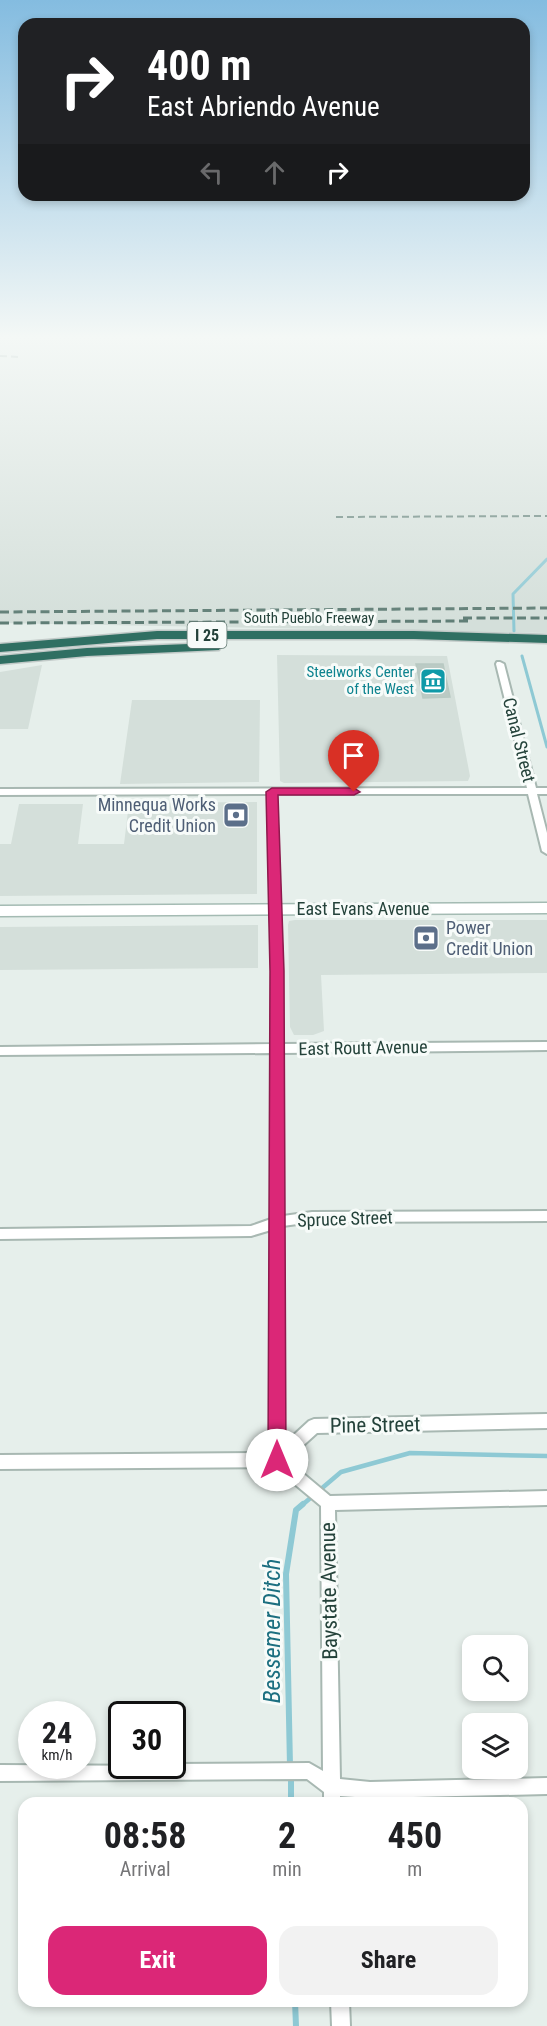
<!DOCTYPE html>
<html lang="en">
<head>
<meta charset="utf-8">
<style>
	:root { --surface:#fff; --page:#f2f2f2; --text:#202124; --muted:#757577; --accent:#db2777 }
	body { margin:0; font-family:"Roboto Condensed",sans-serif; background:var(--page); color:var(--text); height:100vh; display:flex; flex-direction:column; font-size:22px; white-space:nowrap }
	* { box-sizing:border-box; margin:0 }
	p { font-size:20px; color:var(--muted) }
	.icon { flex:none; width:33px; height:33px; fill:none; stroke:currentColor; stroke-width:2; stroke-linecap:round; stroke-linejoin:round }
	.map { position:relative; flex:1; overflow:hidden }
	.panel { position:absolute; left:18px; top:1797px; width:510px; height:210px; display:flex; flex-direction:column; background:var(--surface); border-radius:18px; box-shadow:0 3px 9px #0003 }
	.panel>* { flex:none }
	.top-card { position:absolute; left:18px; top:18px; width:512px; height:183px; border-radius:18px; box-shadow:0 3px 9px #0003; background:#202124; color:#fff; overflow:hidden }
	.controls { position:absolute; left:462px; top:1635px; display:grid; gap:12px }
	.controls a { display:grid; place-items:center; width:66px; height:66px; border-radius:12px; background:var(--surface); box-shadow:0 3px 9px #0003; font-size:30px }
	.speed { position:absolute; left:18px; top:1701px; display:flex; gap:12px; font-size:30px; font-weight:700; text-align:center }
	.speed>* { display:grid; place-content:center; width:78px; height:78px; border-radius:50%; background:var(--surface); box-shadow:0 3px 9px #0003; line-height:1 }
	.speed small { font-size:15px; font-weight:400 }
	.speed .limit { border:3px solid #111; border-radius:9px; background:#fff; color:#111 }
	.pin { position:absolute; display:grid; place-items:center; width:51px; height:51px; color:#fff; margin:-62px -26px; border-radius:50% 50% 50% 0; rotate:-45deg; box-shadow:0 0 6px #0007 }
	.pin .icon { rotate:45deg }
	.me { position:absolute; width:66px; margin:-33px; rotate:0deg; stroke-linejoin:round; filter:drop-shadow(0 0 4px #0008) }
	.turn { display:flex; align-items:center; gap:21px; height:126px; padding:0 30px; font-size:27px }
	.turn .icon { width:78px; height:78px; stroke-width:2.5 }
	.turn b { display:block; font-size:42px; line-height:51px }
	.lanes { display:flex; align-items:center; height:57px; padding:0 30px; background:#0003; justify-content:center; gap:30px; direction:ltr }
	.lanes .off { opacity:.35 }
	.eta { display:flex; justify-content:space-evenly; align-items:center; height:102px; text-align:center }
	.eta b { font-size:36px; font-weight:700; line-height:42px }
	.action { display:flex; gap:12px; margin-top:auto; padding:12px 30px }
	.action a { flex:1; height:69px; border-radius:18px; background:var(--accent); color:#fff; font-size:24px; font-weight:700; line-height:69px; text-align:center }
	.action a+a { background:var(--page); color:var(--text) }
	.map>svg:first-child { display:block }
</style>
</head>
<body>
<div class="map">
<svg width="547" height="2026" viewBox="0 0 547 2026">
	<rect width="100%" height="100%" fill="#e6efeb"/>
	<!-- built -->
	<path fill="#d4dfda" d="M0 340H547V633L0 623Z
		M277 655 447 656 470 776 468 781 284 783 280 781Z
		M42 665 28 729H0V672Z
		M132 700H260L259 782 120 784Z
		M257 802V894L0 896V844H11L19 804H83L78 844H124L129 803Z
		M295 920H547V973L321 975 324 1031 313 1035H294L290 1027 288 925 289 921Z
		M258 925V968L0 970V927Z"/>
	<g fill="none" stroke-linecap="round" stroke-linejoin="round">
		<!-- stream-far2 -->
		<path stroke="#8ec9d4" stroke-width="3" d="M514 631 513 594 547 559
			M522 656 547 747"/>
		<!-- stream-far1 -->
		<path stroke="#8ec9d4" stroke-width="4.5" d="M301 1506 341 1472 410 1453 547 1456"/>
		<!-- stream -->
		<path stroke="#8ec9d4" stroke-width="6" d="M290 1766 286 1574 296 1510 303 1504
			M291 1777V1803
			M295 2001 296 2026"/>
	</g>
	<!-- building -->
	<path fill="#bbcac4" stroke="#b8c9c2" stroke-width="1.5" d="M416 664H443L450 697 423 698Z"/>
	<g fill="none" stroke-linecap="round" stroke-linejoin="round">
		<defs>
			<path id="street" d="M497 662H500L504 664 536 788H547V794H537L547 833V854L542 851 528 794H276L282 971V1044L547 1042V1050L282 1053 283 1216 312 1212 547 1211V1221L312 1222 283 1226 284 1444 309 1421 314 1419 547 1414V1428L317 1433 287 1460 330 1496 547 1491V1505L335 1510 340 1779 370 1782 547 1778V1794L370 1798 340 1796V1803H324V1792L307 1779 0 1781V1765L172 1766V1764L309 1763 323 1771 321 1506 274 1467 0 1469V1455L270 1453 271 1230 251 1236 0 1239V1229L251 1226 271 1219 272 1053 0 1055V1047L272 1044V971L268 794 0 795V789L527 788 496 664Z
				M331 2001H349L350 2026H332Z"/>
			<path id="secondary" d="M547 903V913L0 916V906Z"/>
			<path id="highway" d="M157 631H414L547 635V643L414 639H157L0 652V644Z
				M214 643 219 644 221 647 219 650 87 656 0 664V656L87 648Z"/>
		</defs>
		<!-- street casing -->
		<use href="#street" stroke="#a8b8b2" stroke-width="4"/>
		<!-- secondary casing -->
		<use href="#secondary" stroke="#a4bbb3" stroke-width="3"/>
		<!-- highway casing -->
		<use href="#highway" stroke="#c2cac8" stroke-width="3"/>
		<!-- street -->
		<use href="#street" fill="#fff" fill-rule="evenodd"/>
		<!-- secondary -->
		<use href="#secondary" fill="#fff" fill-rule="evenodd"/>
		<!-- highway -->
		<use href="#highway" fill="#2f6f62" fill-rule="evenodd"/>
		<!-- rail-far1 -->
		<path stroke="#5f7d75" stroke-width="2" stroke-dasharray="7 4" stroke-linecap="butt" d="M0 356 20 357
			M336 517 547 516"/>
		<!-- rail -->
		<path stroke="#5f7d75" stroke-width="3" stroke-dasharray="9 4.5" stroke-linecap="butt" d="M0 612 547 608
			M463 618H547
			M0 623 471 621"/>
	</g>
	<!-- sky -->
	<linearGradient id="sky" x2="0" y2="1"><stop stop-color="#84bce0"/><stop offset="0.54" stop-color="#f4f8f6"/><stop offset="1" stop-color="#f4f8f6" stop-opacity="0"/></linearGradient>
	<rect width="547" height="624" fill="url(#sky)"/>
	<!-- route -->
	<path fill="#db2777" stroke="#8e194d" stroke-width="1.5" d="M272 788H354L360 792 354 795H278L284 971 286 1460 283 1467 277 1469 270 1467 268 1460 270 971 266 792Z"/>
	<!-- icons -->
	<defs>
		<symbol id="museum-square" viewBox="-11 -11 22 22"><rect x="-9" y="-9" width="18" height="18" rx="4" fill="#0f9aa8" stroke="#f7fbf9"/><path d="M0-6L6-3V-2H-6V-3ZM-5-1h2V3h-2ZM-1-1h2V3h-2ZM3-1h2V3H3ZM-6 4H6V6H-6Z" fill="#fff"/></symbol>
		<symbol id="bank-square" viewBox="-11 -11 22 22"><rect x="-9" y="-9" width="18" height="18" rx="4" fill="#5c6f8a" stroke="#f7fbf9"/><path d="M-6-4H6V4H-6ZM0-2.3a2.3 2.3 0 1 0 0 4.6a2.3 2.3 0 1 0 0-4.6Z" fill="#fff"/></symbol>
	</defs>
	<g fill-rule="evenodd">
		<use href="#museum-square" x="418" y="666" width="30" height="30"/>
		<use href="#bank-square" x="221" y="800" width="30" height="30"/>
		<use href="#bank-square" x="411" y="923" width="30" height="30"/>
	</g>
	<g text-anchor="middle" stroke-width="6" stroke-linejoin="round" paint-order="stroke">
		<!-- far-street labels -->
		<g font-size="15" fill="#24423a" stroke="#f7fbf9">
			<text x="309" y="623">South Pueblo Freeway</text>
		</g>
		<!-- far-culture labels -->
		<g font-size="15" fill="#0d838f" stroke="#f7fbf9" text-anchor="end">
			<text x="414" y="677">Steelworks Center<tspan x="414" dy="17">of the West</tspan></text>
		</g>
		<!-- shield labels -->
		<rect fill="#f7fbf9" stroke="#637a73" stroke-width="1.5" x="187.5" y="622" width="39" height="26" rx="4.5"/>
		<g font-size="16" font-weight="bold" fill="#24423a">
			<text x="207" y="641">I 25</text>
		</g>
		<!-- street labels -->
		<g font-size="18" fill="#24423a" stroke="#f7fbf9">
			<text transform="translate(519 740) rotate(76)" y="6">Canal Street</text>
			<text x="363" y="915">East Evans Avenue</text>
			<text transform="translate(363 1048) rotate(-1)" y="6">East Routt Avenue</text>
			<text transform="translate(345 1219) rotate(-2)" y="6">Spruce Street</text>
		</g>
		<!-- service labels -->
		<g font-size="18" fill="#4e5e75" stroke="#f7fbf9" text-anchor="end">
			<text x="216" y="811">Minnequa Works<tspan x="216" dy="21">Credit Union</tspan></text>
			<text x="446" y="934" text-anchor="start">Power<tspan x="446" dy="21">Credit Union</tspan></text>
		</g>
		<!-- near-street labels -->
		<g font-size="21" fill="#24423a" stroke="#f7fbf9">
			<text transform="translate(375 1425) rotate(-1)" y="7">Pine Street</text>
			<text transform="translate(329 1591) rotate(-91)" y="7">Baystate Avenue</text>
		</g>
		<!-- near-water labels -->
		<g font-size="24" font-style="italic" fill="#1c6f80" stroke="#f7fbf9">
			<text transform="translate(272 1631) rotate(-90)" y="8">Bessemer Ditch</text>
		</g>
	</g>
</svg>
<div class="controls">
<a><svg class="icon" aria-label="search" viewBox="0 0 24 24"><circle cx="10" cy="10" r="6"/><path d="M15 15l6 6"/></svg></a>
<a><svg class="icon" aria-label="layers" viewBox="0 0 24 24"><path d="M12 4l9 5-9 5-9-5zM3 14l9 5 9-5"/></svg></a>
</div>
<div class="speed"><div>24<small>km/h</small></div><div class="limit">30</div></div>
<div class="pin" style="left:354px;top:792px;background:#d93025"><svg class="icon" aria-label="arrive" viewBox="0 0 24 24"><path d="M6 21V4h12l-3 4 3 4H6"/></svg></div>
<svg class="me" style="left:277px;top:1460px" viewBox="-20 -20 40 40"><circle r="19" fill="#fff"/><path d="M0-13L10 11 0 6-10 11z" fill="#db2777"/></svg>
<div class="top-card">
<div class="turn"><svg class="icon" aria-label="right" viewBox="0 0 24 24"><path d="M7 20v-9h11M14 6l5 5-5 5"/></svg><div><b>400 m</b>East Abriendo Avenue</div></div>
<div class="lanes"><svg class="icon off" aria-label="left" viewBox="0 0 24 24"><path d="M17 20v-9H6M10 6l-5 5 5 5"/></svg><svg class="icon off" aria-label="ahead" viewBox="0 0 24 24"><path d="M12 20V5M6 11l6-6 6 6"/></svg><svg class="icon" aria-label="right" viewBox="0 0 24 24"><path d="M7 20v-9h11M14 6l5 5-5 5"/></svg></div>
</div>
<section class="panel">
<div class="eta">
<div><b>08:58</b><p>Arrival</p></div>
<div><b>2</b><p>min</p></div>
<div><b>450</b><p>m</p></div>
</div>
<div class="action"><a>Exit</a><a>Share</a></div>
</section>
</div>
</body>
</html>
